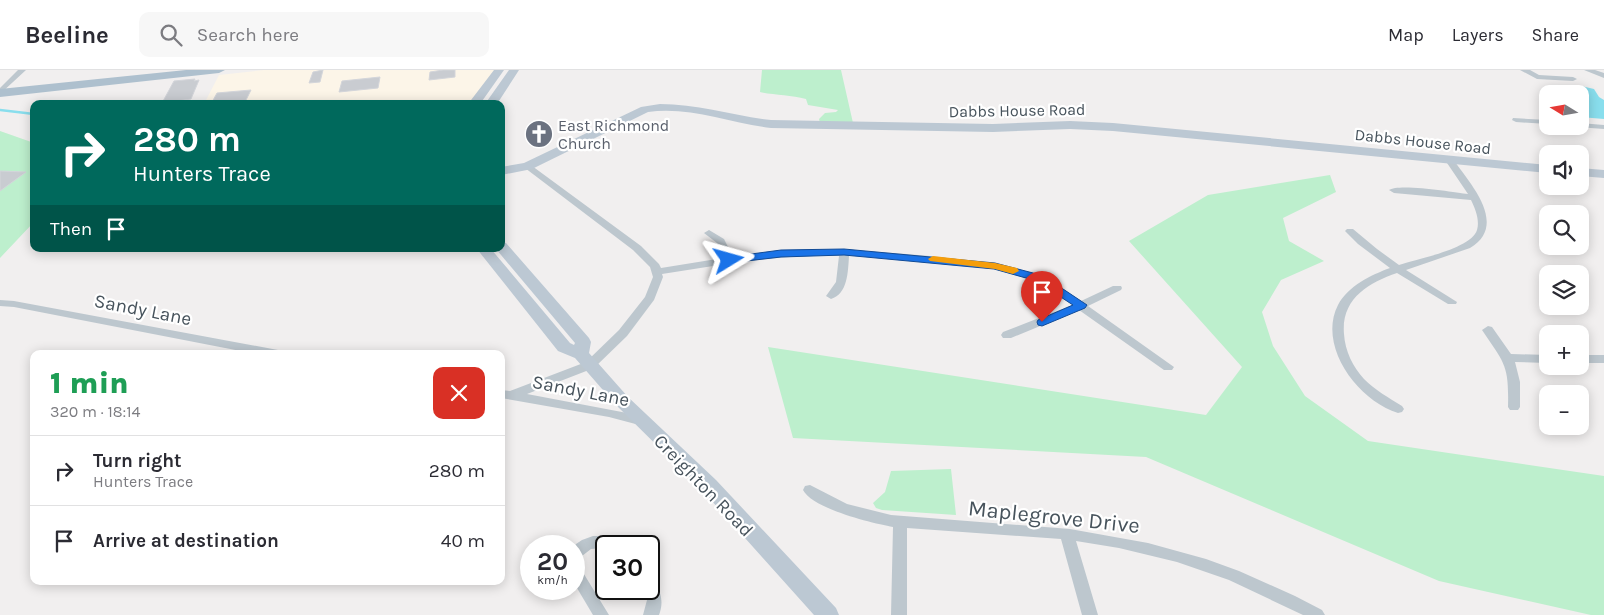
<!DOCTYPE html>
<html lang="en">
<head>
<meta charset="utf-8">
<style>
	:root { --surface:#fff; --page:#f7f7f7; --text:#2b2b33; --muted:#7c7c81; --line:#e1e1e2 }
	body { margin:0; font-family:Karla,sans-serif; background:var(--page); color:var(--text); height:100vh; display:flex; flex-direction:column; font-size:19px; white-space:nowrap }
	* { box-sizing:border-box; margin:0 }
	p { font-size:16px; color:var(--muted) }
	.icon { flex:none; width:28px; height:28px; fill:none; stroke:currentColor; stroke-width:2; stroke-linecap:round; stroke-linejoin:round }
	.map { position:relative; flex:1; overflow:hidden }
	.details { position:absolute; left:30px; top:280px; width:475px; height:235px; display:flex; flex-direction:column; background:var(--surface); border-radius:10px; box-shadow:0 2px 12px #0003 }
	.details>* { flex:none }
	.top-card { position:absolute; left:30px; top:30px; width:475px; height:152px; border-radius:10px; box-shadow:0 2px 12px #0003; background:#00695c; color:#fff; overflow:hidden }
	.needle { width:32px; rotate:281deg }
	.fabs { position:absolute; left:1539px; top:15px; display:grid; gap:10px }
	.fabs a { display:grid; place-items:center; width:50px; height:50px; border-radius:10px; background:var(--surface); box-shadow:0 2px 12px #0003; font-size:25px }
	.speed { position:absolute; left:520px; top:465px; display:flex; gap:10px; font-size:25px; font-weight:700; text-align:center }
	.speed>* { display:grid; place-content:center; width:65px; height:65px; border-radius:50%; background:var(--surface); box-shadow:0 2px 12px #0003; line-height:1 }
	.speed small { font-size:12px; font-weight:400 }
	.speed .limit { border:2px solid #111; border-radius:8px; background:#fff; color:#111 }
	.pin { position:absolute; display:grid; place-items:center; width:42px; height:42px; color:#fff; margin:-51px -21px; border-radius:50% 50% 50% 0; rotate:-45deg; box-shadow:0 0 5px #0007 }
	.pin .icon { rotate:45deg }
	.me { position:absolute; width:55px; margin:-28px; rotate:82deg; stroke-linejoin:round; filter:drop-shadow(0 0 4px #0008) }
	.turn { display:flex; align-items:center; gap:18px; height:105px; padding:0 20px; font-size:22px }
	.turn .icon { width:65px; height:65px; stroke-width:2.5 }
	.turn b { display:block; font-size:35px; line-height:42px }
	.then { display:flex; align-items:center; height:48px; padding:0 20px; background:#0003; gap:10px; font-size:19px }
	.round { display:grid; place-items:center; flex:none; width:52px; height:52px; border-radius:10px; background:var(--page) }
	.headline { display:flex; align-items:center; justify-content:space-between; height:85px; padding:0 20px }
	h1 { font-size:30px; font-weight:800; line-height:38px; color:#1e9e55 }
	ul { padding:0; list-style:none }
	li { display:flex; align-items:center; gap:15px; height:70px; padding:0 20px; border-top:1px solid var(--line) }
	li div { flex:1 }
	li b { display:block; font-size:19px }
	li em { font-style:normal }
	header { display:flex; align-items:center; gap:30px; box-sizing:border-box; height:70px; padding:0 25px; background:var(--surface); border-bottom:1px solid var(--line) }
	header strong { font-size:24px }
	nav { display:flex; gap:28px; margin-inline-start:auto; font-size:18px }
	.search { width:350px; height:45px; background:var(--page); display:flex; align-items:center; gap:12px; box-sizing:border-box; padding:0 18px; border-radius:10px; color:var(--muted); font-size:19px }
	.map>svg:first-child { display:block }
</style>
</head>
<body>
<header>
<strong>Beeline</strong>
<div class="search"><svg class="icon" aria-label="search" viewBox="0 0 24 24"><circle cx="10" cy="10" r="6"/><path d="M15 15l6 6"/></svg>Search here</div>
<nav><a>Map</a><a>Layers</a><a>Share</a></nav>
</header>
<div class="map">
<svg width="1604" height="545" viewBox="0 0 1604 545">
	<rect width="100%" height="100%" fill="#f1efef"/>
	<!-- commercial -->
	<path fill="#fcf5e8" d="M264 0H495L470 34H204L219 5Z"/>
	<!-- green -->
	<path fill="#bdefcd" d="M762 0H841L853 53H820L819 49 825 43 836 42 838 40 808 35 806 29C791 25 775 25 760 22Z
		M0 61 34 73V152L0 188Z
		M1330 105 1336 122 1283 148 1289 171 1324 191 1281 210 1262 242 1273 276 1305 326 1368 371 1604 406V545H1591L1439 511 1146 387 793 368 768 277 1206 345 1242 297 1129 171 1208 125Z
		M951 399 956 445 882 440 876 438 873 433 885 422 891 401Z"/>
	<!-- water -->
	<path fill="#89deed" d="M1581 16 1594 19 1599 27 1604 30V49L1580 47V29L1588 27 1577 17Z"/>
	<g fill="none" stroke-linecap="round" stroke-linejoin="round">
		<!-- stream -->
		<path stroke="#89deed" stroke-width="2.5" d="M0 40 34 44"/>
	</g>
	<!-- building -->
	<path fill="#c9ccd1" stroke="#d3d5da" d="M323 0 320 12 309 13 313 2Z
		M443 0H455V7L429 10 430 2Z
		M380 7 378 18 339 22 342 11Z
		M195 9 194 11 199 10 191 29 162 33 174 11Z
		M251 20 245 32 211 34 217 23Z
		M0 101 26 102 0 121Z"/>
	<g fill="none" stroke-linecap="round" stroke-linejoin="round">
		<!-- street -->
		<path fill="#bdc7ce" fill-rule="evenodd" d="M18 0H26L0 24V18Z
			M1520 0H1530L1539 5 1573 7 1577 9 1573 11 1537 9Z
			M1584 0H1595L1604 3V8Z
			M1513 48 1548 50V54L1516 52 1512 50Z
			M1580 53 1604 55V59L1577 57 1580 56Z
			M1449 87 1452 88C1470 113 1509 155 1470 178L1406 200 1457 232 1456 234H1448L1397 203C1368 213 1341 229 1344 264 1345 281 1353 297 1364 309 1375 320 1389 328 1402 336L1404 339 1402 342 1398 343C1358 331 1317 276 1338 235 1348 216 1371 205 1390 198L1358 174 1345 161 1347 159H1353L1377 179 1399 195C1417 189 1471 179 1477 160 1480 150 1475 138 1471 130L1394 123 1389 120C1398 113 1454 122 1468 124L1445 90Z
			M528 93 641 176 659 194 661 198 723 188 717 173 704 163 709 160 724 169 733 187C799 176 864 180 930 186 964 190 998 192 1031 203 1049 209 1065 220 1081 231L1113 216H1121L1122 218 1121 220 1088 236 1174 297 1172 300H1164L1079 240 1011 268H1003L1001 265 1003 262 1072 235 1051 220 1025 208 994 199 875 187 849 186C848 201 848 224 831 229L826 226 836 212 839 186C780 184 721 195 662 204L663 207 654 230 627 266 594 298 527 324 643 346 647 348 649 351 647 354 643 356 609 347 501 328V320L510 321 586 292 619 260 645 227 653 207 650 197 633 180 525 98 524 96Z
			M0 230 14 231 278 280 284 284H256L14 237 0 236Z
			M1488 256 1492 257 1511 284 1548 285V293L1515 292 1520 312V337L1518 340H1510L1508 337C1509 295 1505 294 1482 260Z
			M1580 285H1604V293H1580Z
			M810 415 847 434 891 445 1070 459 1148 473 1206 489 1239 501 1295 526 1322 540 1325 545H1303L1229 510 1177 492 1119 478 1076 471 1098 545H1082L1061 469 907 458V545H891L893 457C872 453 813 439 803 420L805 416Z
			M593 466H606L623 472 625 476 591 479 582 486 579 491 574 493 573 476 582 470Z
			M574 494 579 496 609 545H593L574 513Z
			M649 509 654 510C661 522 664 532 659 545H643L647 530 643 519H649Z"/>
		<!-- secondary -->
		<path fill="#bcc8d3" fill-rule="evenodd" d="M494 0H504L480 34H468Z
			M509 0H519L497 34H485Z
			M660 34C698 34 734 46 771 50L993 54 1070 51 1113 53 1548 95V103L1113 61 1070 59 993 62 771 58C730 53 689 36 648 42L532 99 501 105V97L524 93 641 37Z
			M1580 98 1604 100V108L1580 106Z
			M501 172 506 173 589 268 591 272 589 283 628 327 716 410 836 538 839 545H814L702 420 616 335 575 288 558 281 477 179H491L570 273 574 275 575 273 496 179H501Z"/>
		<!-- primary -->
		<path fill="#aec0ce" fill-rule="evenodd" d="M186 0H225L219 3 0 27V19Z"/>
	</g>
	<!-- route -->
	<path fill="#1a73e8" stroke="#114b97" d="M844 179 995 193 1033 203 1051 211 1087 235 1085 238 1042 256 1038 255 1037 252 1038 250 1073 235 1044 216 1026 208 994 199 844 185 781 187 729 193 724 190 729 187 781 180Z"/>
	<!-- slow -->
	<path fill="#f59e0b" d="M933 186 995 193 1017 198 1019 201 1013 204 995 199 930 191 928 189Z"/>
	<!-- icons -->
	<defs>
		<symbol id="church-disc" viewBox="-11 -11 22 22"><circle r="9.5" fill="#6b7280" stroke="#fff"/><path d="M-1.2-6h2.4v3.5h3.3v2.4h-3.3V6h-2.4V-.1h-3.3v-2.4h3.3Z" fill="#fff"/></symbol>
	</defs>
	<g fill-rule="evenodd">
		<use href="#church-disc" x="523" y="48" width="32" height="32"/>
	</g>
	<g text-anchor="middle" stroke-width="4.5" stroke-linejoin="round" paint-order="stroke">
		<!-- far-street labels -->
		<g font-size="16" fill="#47535c" stroke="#fff">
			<text transform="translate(1017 40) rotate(-1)" y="6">Dabbs House Road</text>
			<text transform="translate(1423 71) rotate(6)" y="6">Dabbs House Road</text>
		</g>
		<!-- far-worship labels -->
		<g font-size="16" fill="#5b616d" stroke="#fff" text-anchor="start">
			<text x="558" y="61">East Richmond<tspan x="558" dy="18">Church</tspan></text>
		</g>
		<!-- street labels -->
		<g font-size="19" fill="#47535c" stroke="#fff">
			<text transform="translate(143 239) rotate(11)" y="7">Sandy Lane</text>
			<text transform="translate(581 320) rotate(11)" y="7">Sandy Lane</text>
			<text transform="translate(704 415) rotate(46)" y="7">Creighton Road</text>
		</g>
		<!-- near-street labels -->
		<g font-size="22" fill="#47535c" stroke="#fff">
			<text transform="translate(1054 446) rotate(6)" y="8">Maplegrove Drive</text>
		</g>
	</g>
</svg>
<div class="fabs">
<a><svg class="needle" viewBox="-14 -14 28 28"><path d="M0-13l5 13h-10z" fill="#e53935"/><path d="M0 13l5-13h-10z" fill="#7c7c81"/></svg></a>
<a><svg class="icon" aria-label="sound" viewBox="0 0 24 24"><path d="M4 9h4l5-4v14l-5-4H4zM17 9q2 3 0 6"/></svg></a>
<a><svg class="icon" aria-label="search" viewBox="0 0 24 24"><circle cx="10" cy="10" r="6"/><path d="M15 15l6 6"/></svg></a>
<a><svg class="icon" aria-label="layers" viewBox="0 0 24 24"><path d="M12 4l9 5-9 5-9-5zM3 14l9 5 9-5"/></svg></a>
<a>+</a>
<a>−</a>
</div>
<div class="speed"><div>20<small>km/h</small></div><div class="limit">30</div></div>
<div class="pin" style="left:1042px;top:252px;background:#d93025"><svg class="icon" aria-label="arrive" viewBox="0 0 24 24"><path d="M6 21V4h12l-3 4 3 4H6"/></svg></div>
<svg class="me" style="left:729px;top:190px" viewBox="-20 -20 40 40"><path d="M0-17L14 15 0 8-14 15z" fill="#1a73e8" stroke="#fff" stroke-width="4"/></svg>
<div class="top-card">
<div class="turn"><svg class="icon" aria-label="right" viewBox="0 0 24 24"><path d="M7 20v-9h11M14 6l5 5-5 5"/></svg><div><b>280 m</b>Hunters Trace</div></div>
<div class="then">Then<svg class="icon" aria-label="arrive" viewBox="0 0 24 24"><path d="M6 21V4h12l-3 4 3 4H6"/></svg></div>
</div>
<section class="details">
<div class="headline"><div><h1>1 min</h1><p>320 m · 18:14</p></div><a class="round" style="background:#d93025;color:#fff"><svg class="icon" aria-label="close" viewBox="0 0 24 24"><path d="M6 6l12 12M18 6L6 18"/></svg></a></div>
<ul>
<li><svg class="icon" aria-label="right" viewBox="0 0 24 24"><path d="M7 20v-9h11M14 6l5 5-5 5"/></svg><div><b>Turn right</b><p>Hunters Trace</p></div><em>280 m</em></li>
<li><svg class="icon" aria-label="arrive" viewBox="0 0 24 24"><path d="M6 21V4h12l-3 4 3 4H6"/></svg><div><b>Arrive at destination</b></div><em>40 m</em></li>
</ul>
</section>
</div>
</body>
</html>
